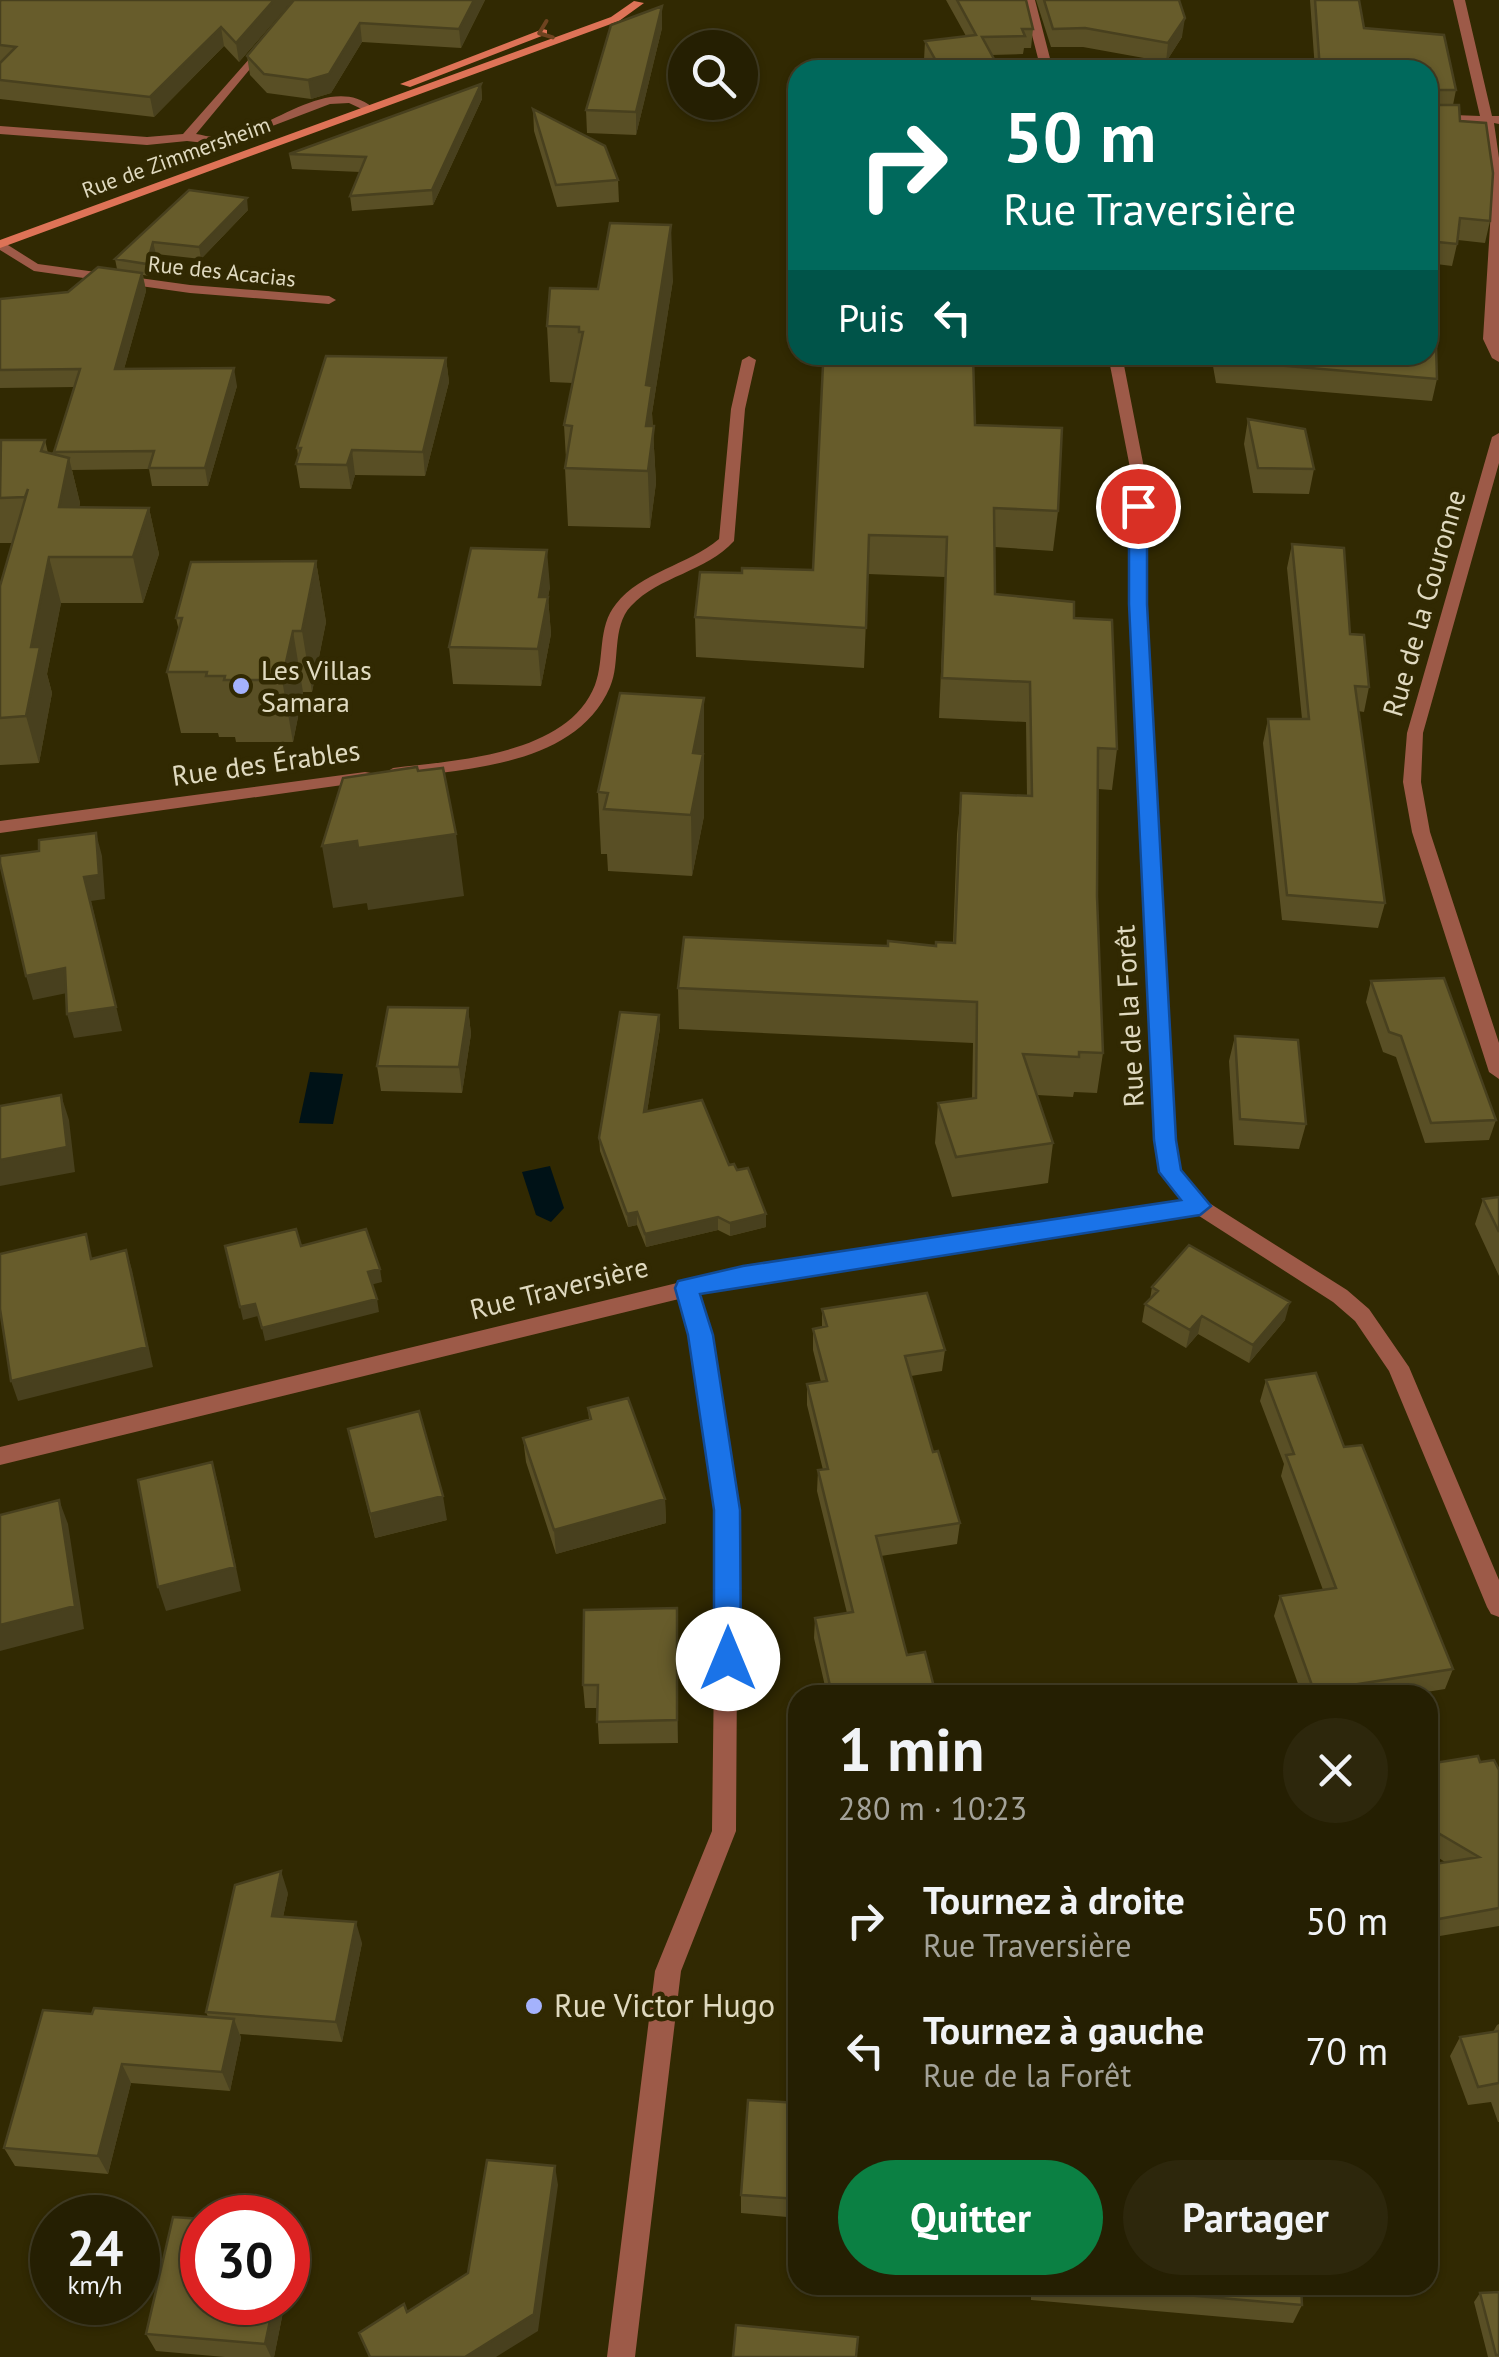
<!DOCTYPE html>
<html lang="fr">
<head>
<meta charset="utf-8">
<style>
	:root { --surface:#251f02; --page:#2d270c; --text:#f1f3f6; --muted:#a3a299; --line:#423d24; --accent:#0b8043 }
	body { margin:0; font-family:"PT Sans",sans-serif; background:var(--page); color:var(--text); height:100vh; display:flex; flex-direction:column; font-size:38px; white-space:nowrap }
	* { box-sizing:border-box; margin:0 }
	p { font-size:32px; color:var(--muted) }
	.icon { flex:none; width:55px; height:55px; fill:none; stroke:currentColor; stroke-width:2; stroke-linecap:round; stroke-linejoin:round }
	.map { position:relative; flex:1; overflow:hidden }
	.drawer { position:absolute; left:788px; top:1685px; width:650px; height:610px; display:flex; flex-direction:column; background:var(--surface); border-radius:30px; box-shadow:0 2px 8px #0004,0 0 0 2px var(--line) }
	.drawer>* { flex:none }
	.hud { position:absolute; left:788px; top:60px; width:650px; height:305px; border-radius:30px; box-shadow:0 2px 8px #0004,0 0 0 2px var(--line); background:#00695c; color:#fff; overflow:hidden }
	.controls { position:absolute; left:668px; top:30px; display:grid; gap:20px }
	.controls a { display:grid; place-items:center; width:90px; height:90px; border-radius:50%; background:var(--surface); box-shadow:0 2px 8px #0004,0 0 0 2px var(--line); font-size:50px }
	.speed { position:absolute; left:30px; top:2195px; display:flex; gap:20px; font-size:50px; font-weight:700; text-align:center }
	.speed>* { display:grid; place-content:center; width:130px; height:130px; border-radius:50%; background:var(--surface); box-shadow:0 2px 8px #0004,0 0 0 2px var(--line); line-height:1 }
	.speed small { font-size:25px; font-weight:400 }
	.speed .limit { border:15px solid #d22; background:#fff; color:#111 }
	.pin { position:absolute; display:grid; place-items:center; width:85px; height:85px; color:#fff; margin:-42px; border:5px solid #fff; border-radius:50%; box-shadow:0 2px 10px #0007 }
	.me { position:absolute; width:110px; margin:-55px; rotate:0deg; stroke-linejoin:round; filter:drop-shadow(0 0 8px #0008) }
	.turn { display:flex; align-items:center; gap:35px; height:210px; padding:0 50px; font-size:45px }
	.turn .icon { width:130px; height:130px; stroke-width:2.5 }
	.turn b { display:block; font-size:70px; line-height:85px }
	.then { display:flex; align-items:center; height:95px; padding:0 50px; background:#0003; gap:20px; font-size:38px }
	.round { display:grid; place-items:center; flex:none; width:105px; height:105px; border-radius:52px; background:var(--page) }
	.summary { display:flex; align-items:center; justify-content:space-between; height:170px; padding:0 50px }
	h1 { font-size:60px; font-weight:800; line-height:75px }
	.button { display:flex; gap:20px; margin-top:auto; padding:20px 50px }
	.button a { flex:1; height:115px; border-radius:60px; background:var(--accent); color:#fff; font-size:40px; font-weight:800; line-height:115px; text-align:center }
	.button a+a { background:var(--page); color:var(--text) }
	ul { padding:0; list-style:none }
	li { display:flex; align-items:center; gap:30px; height:130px; padding:0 50px }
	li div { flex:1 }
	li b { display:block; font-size:38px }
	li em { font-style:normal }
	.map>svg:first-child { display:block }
</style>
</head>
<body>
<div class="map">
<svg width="1499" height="2357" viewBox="0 0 1499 2357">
	<rect width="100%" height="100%" fill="#312902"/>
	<!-- water -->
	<path fill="#001217" d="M310 1072 343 1074 333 1124 299 1123Z
		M550 1166 564 1208 551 1222 536 1215 522 1172Z"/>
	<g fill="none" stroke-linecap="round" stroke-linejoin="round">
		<!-- minor -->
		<path fill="#9d5a48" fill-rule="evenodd" d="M1023 0H1035L1053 70H1041Z
			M1453 0H1465L1492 116H1499V124L1494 123 1499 158V362L1492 358 1483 339 1492 194 1482 123 1428 122V114L1480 116Z
			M266 40 270 41V45L196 134C203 135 212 138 220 137 267 134 328 72 372 107L366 111 349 103 330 104 223 145 187 141 147 145 0 134V126L147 137 183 134Z
			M0 240 38 264 190 285 329 296 336 300 329 304 190 293 34 271 0 250Z
			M1108 355H1122L1145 473 1146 603 1175 1140 1180 1170 1206 1201 1347 1290 1369 1309 1409 1367 1499 1580V1617L1491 1614 1487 1607 1389 1371 1355 1321 1333 1302 1196 1214 743 1283 699 1294 711 1335 738 1510 736 1831 681 1971 635 2357H607L655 1971 712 1831 716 1510 689 1335 679 1299 0 1465V1447L743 1267 1183 1201 1160 1172 1155 1140 1130 603 1131 473Z
			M749 356 756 360 745 409 734 541C706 572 659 576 631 606 611 627 621 663 610 687 582 752 503 765 440 773 423 775 404 780 387 777L385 773 393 768C457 760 568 755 595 685 605 659 597 627 616 604 641 572 688 565 719 539L731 409 742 360Z
			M1499 433V463L1423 733 1421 782 1430 832 1499 1043V1079L1489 1072 1412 832 1403 782 1407 733 1492 437Z
			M365 772 371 773V781L0 833V821Z"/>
		<!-- secondary -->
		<path fill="#de7357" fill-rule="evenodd" d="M634 1 644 3 619 21 0 248V240L611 17Z
			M543 29 547 30V34L410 87 400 84Z"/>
	</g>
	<!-- wall -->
	<path fill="#594f25" d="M0 0H293L239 62 224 46 154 117 0 99Z
		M294 0H485L461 48 362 42 331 93 311 99 267 93 250 75 247 56Z
		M946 0H1026L1033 29 1031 48H1024L1023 54 992 55 1000 70H930L924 60 925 41 966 36Z
		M1036 0H1179L1182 37 1166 62 1083 47H1051Z
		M1310 0H1359L1364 28 1444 35 1456 90 1453 105H1459L1460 121 1486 123 1493 173 1490 221 1485 243 1458 240 1452 266 1428 263V70H1315Z
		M662 6V28L636 135 587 133 586 110Z
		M481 84 482 99 433 205 352 211 350 196 360 172 292 169 289 154Z
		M533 109 618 180 619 202 557 207 534 131Z
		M189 190 248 210 201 259 156 254 150 276 143 275 146 291 124 369 237 386 208 486H152L149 469 72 470 80 503 79 508H149L159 554 143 603H61L47 674 52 693 39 763 0 765V586L12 543H0V442L45 440 48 453 55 454 75 387 0 388V299L68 292 117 269 115 259Z
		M673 280 652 413 656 483 650 528 568 526 565 468 566 459 564 425 573 383 550 382 547 326 598 289Z
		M876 355H973L975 425 1058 511 1053 551 995 547V594L1074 618 1117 749 1112 790 1098 789 1097 896 1103 1053 1097 1093 1074 1092 1073 1097 1037 1095 1053 1143 1048 1183 952 1197 935 1143 938 1103 972 1098 973 1043 679 1029 678 988 888 946H936L953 943 957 834 961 793 1027 796 1026 722 939 718 945 577 868 574 864 668 696 657 695 617 742 573 813 570 876 363Z
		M1211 355H1428L1437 379 1432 401 1216 383Z
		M446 358 449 382 425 476 355 475 351 489 300 488 296 464 298 456 297 448Z
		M1248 419 1314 469 1309 494 1253 493 1244 444Z
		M1292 544 1350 634 1369 687 1364 712 1358 711 1385 903 1378 928 1282 920 1263 743 1268 719H1302L1287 568Z
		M316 561 326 622 312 692H303L293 742H236L235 737H219L218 733H181L167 672 179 631 176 618Z
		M550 587 548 597 551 634 541 686 453 684 449 647Z
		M704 698V816L692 876 608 871 607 854H601L598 792Z
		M1371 981 1496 1120 1489 1140 1425 1143 1396 1057 1383 1052 1366 1002Z
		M468 1008 471 1034 462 1093 381 1091 377 1066Z
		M659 1015 660 1028 647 1112 729 1165 766 1227 730 1236 718 1230 646 1247 637 1225 628 1227 600 1151 599 1138Z
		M1235 1036 1306 1124 1299 1149 1234 1145 1229 1061Z
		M1499 1197V1276L1475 1224 1483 1199Z
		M1152 1287 1285 1320 1249 1363 1198 1334 1186 1348 1142 1322 1145 1304 1150 1299Z
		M822 1309 945 1350 942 1371 911 1376 933 1452 960 1523 957 1544 881 1556 907 1655 936 1695H827L814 1638 815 1618 847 1613 817 1491 818 1470H823L807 1405V1384L821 1382 813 1350V1329L822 1327Z
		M1266 1380 1344 1447 1453 1669 1445 1689 1408 1695H1302L1274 1616 1280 1596 1323 1590 1281 1476 1284 1464 1260 1401Z
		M588 1408 665 1499 666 1523 556 1554 526 1462 523 1438 589 1420Z
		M348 1429 447 1520 375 1538Z
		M677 1608 678 1743 599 1744 597 1708H585L583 1685Z
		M1480 1762 1499 1770V1926L1428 1938V1865L1445 1862 1428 1851V1764Z
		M288 1893 283 1917 362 1943 342 2042 240 2034 241 2038 230 2091 131 2083 108 2174 15 2166 4 2148 92 2014 208 2017 206 2012Z
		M1499 2024V2122H1498L1491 2102 1468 2105 1450 2056 1460 2037 1493 2032 1497 2025Z
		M798 2103V2218L741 2213V2195Z
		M1031 2285H1301L1302 2305 1293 2323 1031 2300Z
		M1499 2292V2357H1488L1474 2302 1480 2293Z
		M202 2302H285L274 2357H225L156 2351 146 2334Z"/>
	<!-- shaded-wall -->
	<path fill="#48401e" d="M274 0H293L239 62 236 43Z
		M474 0H485L461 48 459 29Z
		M662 6V28L636 135V112Z
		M1185 18 1182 37 1166 62 1168 43Z
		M360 23 362 42 331 93 311 99 308 80Z
		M221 27 224 46 154 117 150 97Z
		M481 84 482 99 433 205 432 190Z
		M247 198 248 210 201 259 199 247Z
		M671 225 673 280 652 413 656 483 650 528 646 426V385Z
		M153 242 156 254 150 276 147 264Z
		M142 273 146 291 119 387 115 369Z
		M446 358 449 382 425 476 423 452Z
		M234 368 237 386 208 486 205 468Z
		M352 450 355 475 351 489 347 465Z
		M69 458 80 503 70 553 59 507Z
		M149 508 159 554 143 603 133 557Z
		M547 550 550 587 545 612 548 597 551 634 541 686 538 649 539 597Z
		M49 557 61 603 47 674 52 693 39 763 26 716 31 647Z
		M316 561 326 622 312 692 302 631Z
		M293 631 303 692 293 742 282 680Z
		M704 698V816L692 876 691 815 693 753Z
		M96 833 102 856 105 899 91 901 122 1031 74 1038 67 1014 84 877Z
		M456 834 464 896 368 910 358 848Z
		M357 841 367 903 333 908 322 846Z
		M65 968 72 992 33 1000 26 976Z
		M468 1008 471 1034 462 1093 459 1067Z
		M659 1015 660 1028 645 1125 644 1112Z
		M61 1095 69 1120 75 1172 0 1186V1160Z
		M637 1212V1225L628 1227 627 1214Z
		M766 1214V1227L730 1236V1223Z
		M718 1217V1230L646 1247 645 1234Z
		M126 1250 132 1270 153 1367 18 1401 11 1381Z
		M380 1269 382 1282 370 1285 368 1272Z
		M377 1299 379 1312 265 1341 262 1328Z
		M1290 1302 1285 1320 1249 1363 1253 1345Z
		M255 1304 258 1316 243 1320 240 1307Z
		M1202 1316 1198 1334 1186 1348 1190 1330Z
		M212 1462 219 1486 241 1591 166 1611 158 1587Z
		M443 1496 447 1520 375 1538 370 1514Z
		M665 1499 666 1523 556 1554 554 1530Z
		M59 1500 68 1524 84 1629 0 1651V1625Z
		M677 1608 678 1632V1743L677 1720Z
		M281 1871 288 1893 279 1937 272 1916Z
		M356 1922 362 1943 342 2042 336 2022Z
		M234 2019 241 2038 230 2091 222 2072Z
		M122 2064 131 2083 108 2174 98 2156Z
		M555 2166 558 2185 538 2331 496 2357H465Z
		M289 2226 297 2244 288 2290V2235Z
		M274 2302H285L274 2357H271L265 2344Z"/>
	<!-- building -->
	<path fill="#675c2b" stroke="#48401e" stroke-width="2.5" d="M2 0H274L236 43 221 27 150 97 0 80V63L16 47 0 45V1Z
		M294 0H474L459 29 360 23 329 74 308 80 264 74 247 56Z
		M957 0H1026L1033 29H1022L1025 36 982 37 1000 70H941L925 41 976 35Z
		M1044 0H1179L1185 18 1168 43 1085 28 1053 29Z
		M1315 0H1359L1364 28 1444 35 1456 90H1430L1429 101 1432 105H1459L1460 121 1486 123 1493 173 1490 221 1460 218 1457 244 1428 241V70H1320Z
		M662 6 636 112 586 110 611 25Z
		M481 84 432 190 350 196 366 157 289 154Z
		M533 109 605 146 618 180 556 185Z
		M189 190 247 198 199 247 153 242 147 264 115 259Z
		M610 223 671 225 646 385 652 386 646 426H654L648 471 565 468 572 426 564 425 583 332H579V327L547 326 550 288 598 289Z
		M98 267 142 273 115 369 234 368 205 468H149L154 451 54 452 80 369 0 370V299L68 292Z
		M1428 277 1434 278 1437 379 1219 360 1218 355H1428Z
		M877 355H973L975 425 1062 428 1058 511 994 508 995 594 1074 602V618L1112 620 1117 749 1098 748 1097 896 1103 1053 1079 1052V1057L1023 1054 1053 1143 956 1157 938 1103 976 1098 977 1002 678 988 684 937 888 946V941L936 946V942L955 943 961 793 1032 796 1030 682 942 678 947 537 869 535 866 628 695 617 700 572 742 573V568L813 570 823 365 877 363Z
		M326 356 446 358 423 452 352 450 347 465 296 464 301 448H297Z
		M1248 419 1305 429 1314 469 1258 468Z
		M1 440H45L41 451 69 458 59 507 149 508 133 557H49L31 647H40L26 716 0 718V586L28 489 25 497 0 498Z
		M1292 544 1344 548 1350 634 1364 635 1369 687 1355 686 1385 903 1287 895 1268 719H1309Z
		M471 548 547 550 539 597H548L538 649 449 647Z
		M316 561 302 631H293L282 680H224L225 676H206L207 672H167L182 618H176L191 562Z
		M620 693 704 698 693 753 703 754 691 815 604 809 608 793 598 792Z
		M417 767 418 771 443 768 456 834 358 848 357 841 322 846 343 778Z
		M96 833 99 875 84 877 116 1007 67 1014 65 968 26 976 0 863V856L39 851V840Z
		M1444 978 1496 1120 1431 1123 1401 1036 1389 1032 1371 981Z
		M388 1007 468 1008 459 1067 377 1066Z
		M620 1012 659 1015 644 1112 702 1100 729 1165 734 1164 737 1170 748 1168 766 1214 730 1223 718 1217 645 1234 637 1212 627 1214 599 1138Z
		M1235 1036 1298 1040 1306 1124 1240 1119Z
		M61 1095 67 1147 0 1160V1106Z
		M1499 1197V1232L1483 1199Z
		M296 1229 301 1246 366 1229 380 1269 368 1272 377 1299 262 1328 255 1304 240 1307 225 1246Z
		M86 1234 91 1259 126 1250 147 1347 11 1381 0 1309V1254Z
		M1189 1245 1290 1302 1253 1345 1202 1316 1190 1330 1145 1304 1158 1291 1152 1287Z
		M927 1293 945 1350 905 1356 933 1452 938 1451 960 1523 876 1536 907 1655 925 1652 936 1695H832L815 1618 853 1612 818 1470 828 1469 807 1384 827 1381 813 1329 827 1326 822 1309Z
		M1316 1373 1344 1447 1362 1445 1453 1669 1314 1691 1280 1596 1336 1588 1286 1455 1294 1454 1266 1380Z
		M628 1398 665 1499 554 1530 523 1438 591 1419 588 1408Z
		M419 1411 443 1496 370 1514 348 1429Z
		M212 1462 235 1567 158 1587 138 1480Z
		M59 1500 75 1606 0 1625V1515Z
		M677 1608V1720L597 1722 598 1685H583L584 1610Z
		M1478 1756 1480 1762 1494 1760 1499 1770V1908L1433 1920 1428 1906V1865L1479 1857 1428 1827V1764Z
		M281 1871 272 1916 356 1922 336 2022 206 2012 235 1885Z
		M94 2008 234 2019 222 2072 122 2064 98 2156 4 2148 43 2010 92 2014Z
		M1499 2031V2083L1478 2087 1460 2037Z
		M748 2100 798 2103V2199L741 2195Z
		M487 2160 555 2166 534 2314 465 2357H370L359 2333 404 2304 407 2312 468 2273Z
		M173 2217 202 2219V2302H274L265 2344 146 2334Z
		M1070 2285H1301L1302 2305Z
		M1499 2292V2355H1496L1480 2293Z
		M736 2325 858 2337 856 2357H733Z"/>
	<!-- one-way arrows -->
	<defs><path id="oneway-chevron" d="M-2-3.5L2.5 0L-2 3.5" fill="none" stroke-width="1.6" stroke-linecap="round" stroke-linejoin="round" transform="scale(2.5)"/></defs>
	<use stroke="#6e4320" href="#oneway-chevron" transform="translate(545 31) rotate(159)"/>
	<!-- route -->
	<path fill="#1a73e8" stroke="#114b97" stroke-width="2.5" d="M1138 501 1147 506V604L1176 1140 1181 1170 1211 1206 1200 1215 700 1294 713 1335 740 1510 741 1659 737 1667 728 1671 718 1667 714 1659V1510L688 1335 675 1288 678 1281 743 1266 1181 1200 1159 1172 1154 1140 1129 604V506Z"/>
	<!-- markers -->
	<g fill="#a4b2fc" stroke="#312902" stroke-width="4">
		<circle cx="241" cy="686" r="10"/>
		<circle cx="534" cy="2006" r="10"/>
	</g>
	<g text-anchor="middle" stroke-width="9" stroke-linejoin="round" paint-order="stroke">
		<!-- far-street labels -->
		<g font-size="22" fill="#e0dac0" stroke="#312902">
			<text transform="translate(176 157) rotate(-20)" y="8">Rue de Zimmersheim</text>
			<text transform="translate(222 271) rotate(6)" y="8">Rue des Acacias</text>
		</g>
		<!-- street labels -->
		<g font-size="28" fill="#e0dac0" stroke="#312902">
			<text transform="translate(1424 603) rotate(-74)" y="10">Rue de la Couronne</text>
			<text transform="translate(266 763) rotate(-8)" y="10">Rue des Érables</text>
			<text transform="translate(1129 1016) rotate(-93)" y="10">Rue de la Forêt</text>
			<text transform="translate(559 1288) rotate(-14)" y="10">Rue Traversière</text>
		</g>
		<!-- poi labels -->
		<g font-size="28" fill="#e0dac0" stroke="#312902" text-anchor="start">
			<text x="261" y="680">Les Villas<tspan x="261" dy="32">Samara</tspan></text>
		</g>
		<!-- near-poi labels -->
		<g font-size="32" fill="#e0dac0" stroke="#312902" text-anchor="start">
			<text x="554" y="2017">Rue Victor Hugo</text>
		</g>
	</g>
</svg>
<div class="controls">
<a><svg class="icon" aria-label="search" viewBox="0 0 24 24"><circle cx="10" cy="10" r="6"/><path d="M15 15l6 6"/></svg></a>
</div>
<div class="speed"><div>24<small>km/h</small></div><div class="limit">30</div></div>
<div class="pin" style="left:1138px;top:506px;background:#d93025"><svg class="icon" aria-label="arrive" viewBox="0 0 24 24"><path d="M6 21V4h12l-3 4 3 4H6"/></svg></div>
<svg class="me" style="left:728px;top:1659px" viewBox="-20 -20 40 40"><circle r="19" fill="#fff"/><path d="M0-13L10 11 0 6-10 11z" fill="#1a73e8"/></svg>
<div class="hud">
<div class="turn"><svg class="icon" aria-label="right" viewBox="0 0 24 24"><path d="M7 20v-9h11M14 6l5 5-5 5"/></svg><div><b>50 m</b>Rue Traversière</div></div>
<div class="then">Puis<svg class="icon" aria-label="left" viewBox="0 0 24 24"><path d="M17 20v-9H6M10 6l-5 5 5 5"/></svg></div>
</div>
<section class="drawer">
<div class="summary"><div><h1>1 min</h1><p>280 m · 10:23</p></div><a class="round"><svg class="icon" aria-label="close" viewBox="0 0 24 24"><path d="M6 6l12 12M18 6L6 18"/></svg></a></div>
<ul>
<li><svg class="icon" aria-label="right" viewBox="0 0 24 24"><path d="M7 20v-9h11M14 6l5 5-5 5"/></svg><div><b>Tournez à droite</b><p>Rue Traversière</p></div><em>50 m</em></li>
<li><svg class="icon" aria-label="left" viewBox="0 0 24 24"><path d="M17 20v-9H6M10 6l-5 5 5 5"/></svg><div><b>Tournez à gauche</b><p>Rue de la Forêt</p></div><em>70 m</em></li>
</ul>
<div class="button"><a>Quitter</a><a>Partager</a></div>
</section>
</div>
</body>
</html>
